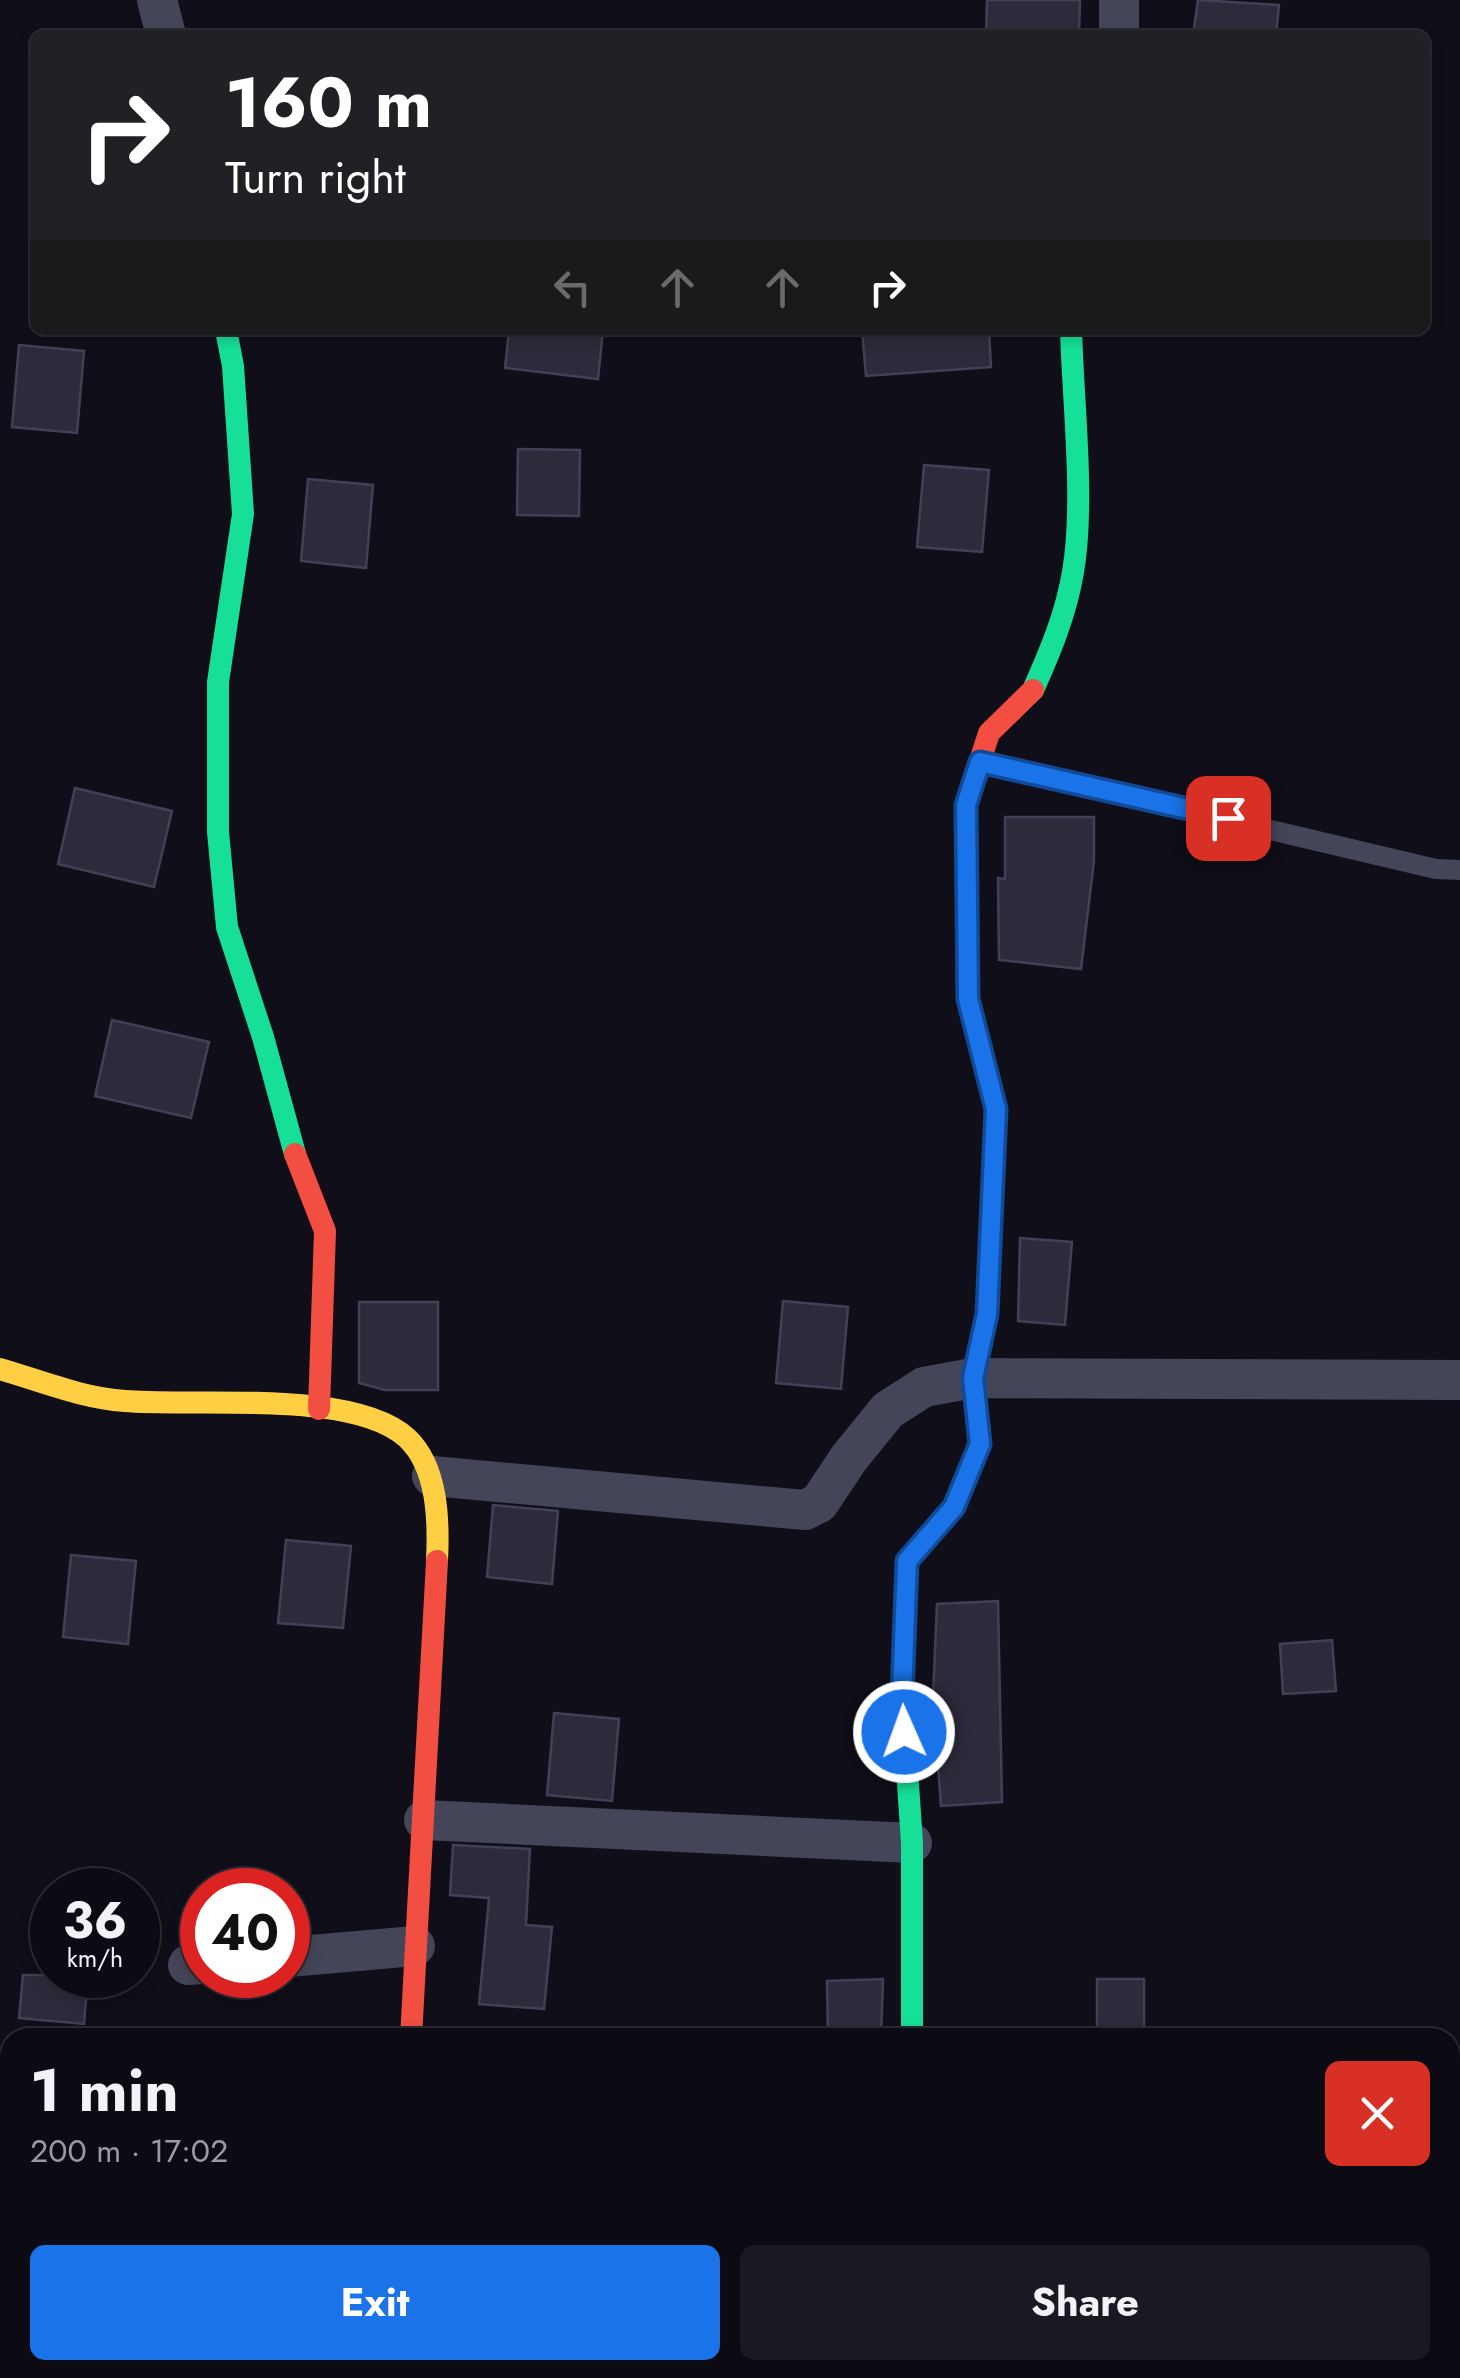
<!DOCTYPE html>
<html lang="en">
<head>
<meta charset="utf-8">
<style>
	:root { --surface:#0c0a12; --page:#1a1820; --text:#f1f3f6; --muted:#9a9a9f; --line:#2c2b32; --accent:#1a73e8 }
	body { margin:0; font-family:Jost,sans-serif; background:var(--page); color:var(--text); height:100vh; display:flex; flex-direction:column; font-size:38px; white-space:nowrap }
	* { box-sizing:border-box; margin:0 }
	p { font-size:32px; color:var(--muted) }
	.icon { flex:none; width:55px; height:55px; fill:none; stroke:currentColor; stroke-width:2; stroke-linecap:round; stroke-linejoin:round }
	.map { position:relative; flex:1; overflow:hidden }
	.side { position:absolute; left:0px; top:2028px; width:1460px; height:352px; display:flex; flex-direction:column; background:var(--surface); border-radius:30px 30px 0 0; box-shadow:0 5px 15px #0003,0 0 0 2px var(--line) }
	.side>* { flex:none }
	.hud { position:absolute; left:30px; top:30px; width:1400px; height:305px; border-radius:15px; box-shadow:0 5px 15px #0003,0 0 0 2px var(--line); background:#202124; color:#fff; overflow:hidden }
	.speed { position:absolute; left:30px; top:1868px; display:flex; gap:20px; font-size:50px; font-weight:700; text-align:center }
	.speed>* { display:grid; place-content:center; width:130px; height:130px; border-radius:50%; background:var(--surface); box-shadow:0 5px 15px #0003,0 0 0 2px var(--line); line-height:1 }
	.speed small { font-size:25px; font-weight:400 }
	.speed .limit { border:15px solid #d22; background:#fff; color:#111 }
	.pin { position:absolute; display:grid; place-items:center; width:85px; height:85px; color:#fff; margin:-42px; border-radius:20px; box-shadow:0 5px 15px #0006 }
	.me { position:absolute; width:110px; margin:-55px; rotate:358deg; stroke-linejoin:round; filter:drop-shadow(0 0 8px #0008) }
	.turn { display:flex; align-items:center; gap:35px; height:210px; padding:0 30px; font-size:45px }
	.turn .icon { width:130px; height:130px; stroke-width:2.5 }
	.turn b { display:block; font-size:70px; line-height:85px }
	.lanes { display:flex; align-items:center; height:95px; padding:0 30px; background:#0003; justify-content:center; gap:50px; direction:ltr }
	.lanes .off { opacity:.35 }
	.round { display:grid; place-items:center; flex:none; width:105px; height:105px; border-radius:15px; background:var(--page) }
	.headline { display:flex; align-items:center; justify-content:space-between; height:170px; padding:0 30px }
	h1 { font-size:60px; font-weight:700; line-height:75px }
	.cta { display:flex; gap:20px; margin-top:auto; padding:20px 30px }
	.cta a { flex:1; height:115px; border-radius:15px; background:var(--accent); color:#fff; font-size:40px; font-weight:700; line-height:115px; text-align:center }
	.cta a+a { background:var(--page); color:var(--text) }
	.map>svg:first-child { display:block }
</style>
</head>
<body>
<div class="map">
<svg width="1460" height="2378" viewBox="0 0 1460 2378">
	<rect width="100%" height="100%" fill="#100e18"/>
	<!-- building -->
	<path fill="#2d2b3b" stroke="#424056" stroke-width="2.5" d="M987 0H1080L1079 35H986Z
		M1198 0 1279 5 1276 35H1193Z
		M509 330H603L598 379 505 368Z
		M862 330H989L991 367 866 376Z
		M19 345 84 351 77 433 12 427Z
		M518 449 580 450 579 516 517 515Z
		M924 465 989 470 982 552 917 547Z
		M308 479 373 485 366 568 301 561Z
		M75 788 172 811 154 887 58 864Z
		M1005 817H1094V861L1081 969 999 960 998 878 1005 879Z
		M112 1020 209 1042 191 1118 95 1096Z
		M1020 1238 1072 1242 1065 1325 1018 1321Z
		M783 1301 848 1307 841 1389 776 1383Z
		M359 1302H438V1390H385L359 1383Z
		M493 1505 558 1511 552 1584 487 1577Z
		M286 1540 351 1546 343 1628 278 1623Z
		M71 1555 136 1561 128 1644 63 1637Z
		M998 1601 1002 1802 941 1806 933 1696 937 1604Z
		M1332 1640 1336 1691 1283 1694 1280 1644Z
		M554 1713 619 1719 612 1801 547 1795Z
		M453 1845 530 1849 526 1925 552 1927 544 2009 479 2004 489 1898 450 1895Z
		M23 1975H88L84 2024 19 2018Z
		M883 1979 881 2038H828L827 1981Z
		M1097 1979H1144V2038H1097Z"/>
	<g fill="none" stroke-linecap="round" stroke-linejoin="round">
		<!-- lane -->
		<path stroke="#444558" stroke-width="20" d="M982 762 1436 869 1460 870"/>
		<!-- street -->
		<path stroke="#444558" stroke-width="40" d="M157 0 166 35
			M1119 35V0
			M432 1476 805 1510 819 1503 849 1458 888 1410 924 1387 973 1378 1460 1380
			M424 1820 912 1843
			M288 1957 415 1946
			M188 1965 202 1964
			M1450 2176H1460
			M385 2378V2370
			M868 2378 870 2370"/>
		<!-- fast -->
		<path stroke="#16e098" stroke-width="22" d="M226 330 233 366 243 514 218 682V832L227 927 263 1037 295 1154
			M1033 690C1050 652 1066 614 1073 572 1085 502 1073 403 1071 330
			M912 2038V1843L902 1696 907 1561 954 1507 980 1444 973 1378 987 1314 995 1122"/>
		<!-- slow -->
		<path stroke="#ffcf43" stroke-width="22" d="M0 1369C41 1381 82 1398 125 1401 197 1407 354 1389 407 1438 438 1467 439 1521 437 1561"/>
		<!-- jam -->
		<path stroke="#f24e42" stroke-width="22" d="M995 1122 996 1109 968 999 966 805 989 733 1033 690
			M295 1154 325 1231 319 1409
			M411 2038 437 1561"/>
	</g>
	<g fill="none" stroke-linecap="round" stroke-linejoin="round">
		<defs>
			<path id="route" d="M904 1732 902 1696 907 1561 954 1507 980 1444 973 1378 987 1314 996 1109 968 999 966 805 980 762 1228 818"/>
		</defs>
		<!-- route casing -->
		<use href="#route" stroke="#114b97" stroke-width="25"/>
		<!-- route -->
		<use href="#route" stroke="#1a73e8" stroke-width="18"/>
	</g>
</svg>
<div class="speed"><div>36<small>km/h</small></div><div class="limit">40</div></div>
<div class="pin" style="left:1228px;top:818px;background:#d93025"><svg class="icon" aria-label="arrive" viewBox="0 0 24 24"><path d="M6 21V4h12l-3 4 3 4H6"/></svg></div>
<svg class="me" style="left:904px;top:1732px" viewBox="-20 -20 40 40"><circle r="17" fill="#1a73e8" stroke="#fff" stroke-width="3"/><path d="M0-11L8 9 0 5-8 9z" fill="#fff"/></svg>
<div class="hud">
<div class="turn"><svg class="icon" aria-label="right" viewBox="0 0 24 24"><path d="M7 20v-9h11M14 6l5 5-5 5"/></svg><div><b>160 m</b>Turn right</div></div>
<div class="lanes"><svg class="icon off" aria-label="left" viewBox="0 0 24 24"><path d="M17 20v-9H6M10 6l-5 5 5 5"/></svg><svg class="icon off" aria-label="ahead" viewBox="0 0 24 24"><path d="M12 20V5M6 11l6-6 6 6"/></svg><svg class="icon off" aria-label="ahead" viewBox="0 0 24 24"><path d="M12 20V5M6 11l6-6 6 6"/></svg><svg class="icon" aria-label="right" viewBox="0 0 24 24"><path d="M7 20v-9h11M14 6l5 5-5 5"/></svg></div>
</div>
<section class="side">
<div class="headline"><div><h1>1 min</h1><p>200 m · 17:02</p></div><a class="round" style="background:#d93025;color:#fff"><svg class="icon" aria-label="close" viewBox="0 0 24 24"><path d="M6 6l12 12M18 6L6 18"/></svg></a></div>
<div class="cta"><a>Exit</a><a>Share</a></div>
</section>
</div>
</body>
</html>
